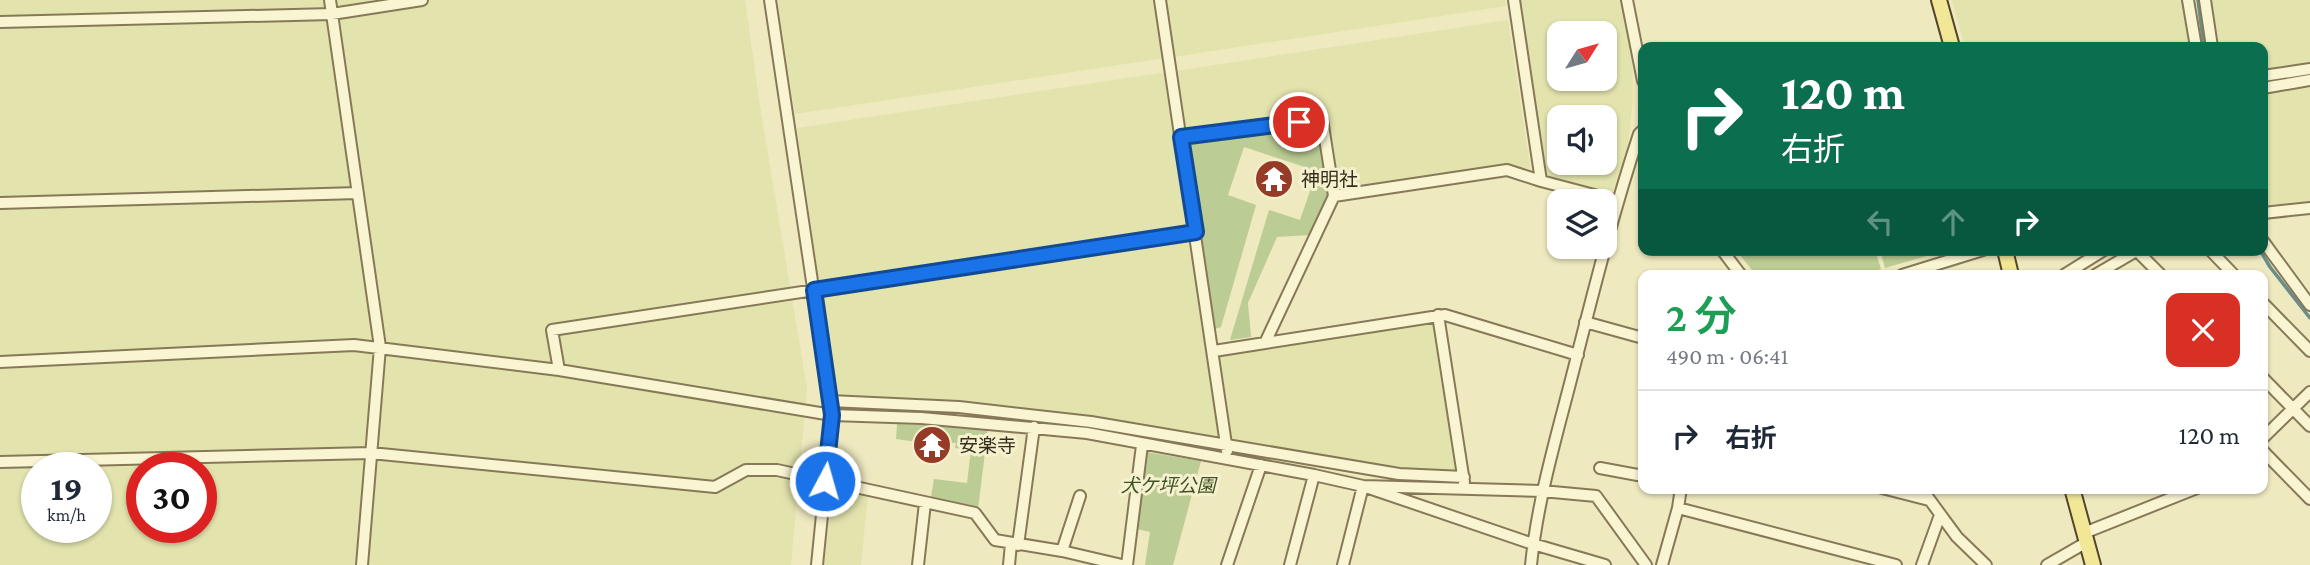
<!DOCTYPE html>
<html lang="ja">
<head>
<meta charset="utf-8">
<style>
	:root { --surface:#fff; --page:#f2f2f3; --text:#1f2937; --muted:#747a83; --line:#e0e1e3 }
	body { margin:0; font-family:"Crimson Pro","Noto Sans JP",serif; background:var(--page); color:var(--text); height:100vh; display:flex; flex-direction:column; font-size:26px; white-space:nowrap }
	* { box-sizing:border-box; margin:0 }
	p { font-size:23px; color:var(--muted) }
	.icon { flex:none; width:38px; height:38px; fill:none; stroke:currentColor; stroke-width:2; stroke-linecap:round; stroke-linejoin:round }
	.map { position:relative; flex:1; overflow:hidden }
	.panel { position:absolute; left:1638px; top:270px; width:630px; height:224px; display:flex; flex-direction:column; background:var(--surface); border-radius:14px; box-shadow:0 2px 5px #0004 }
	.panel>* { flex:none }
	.guide { position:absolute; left:1638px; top:42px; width:630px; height:214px; border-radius:14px; box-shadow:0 2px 5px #0004; background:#0b6e4f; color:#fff; overflow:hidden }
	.needle { width:46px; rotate:53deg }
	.tools { position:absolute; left:1547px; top:21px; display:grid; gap:14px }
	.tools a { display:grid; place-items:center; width:70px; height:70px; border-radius:14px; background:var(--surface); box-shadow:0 2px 5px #0004; font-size:35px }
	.speed { position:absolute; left:21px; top:452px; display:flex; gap:14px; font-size:35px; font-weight:700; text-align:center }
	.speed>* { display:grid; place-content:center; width:91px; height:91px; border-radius:50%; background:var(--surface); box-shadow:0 2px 5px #0004; line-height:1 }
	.speed small { font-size:18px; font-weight:400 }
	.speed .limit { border:10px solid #d22; background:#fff; color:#111 }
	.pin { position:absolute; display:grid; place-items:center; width:60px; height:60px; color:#fff; margin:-30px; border:4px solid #fff; border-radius:50%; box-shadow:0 2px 7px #0007 }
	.me { position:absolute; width:77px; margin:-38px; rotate:6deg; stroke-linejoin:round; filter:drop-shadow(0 0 5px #0008) }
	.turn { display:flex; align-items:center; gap:24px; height:147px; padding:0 28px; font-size:32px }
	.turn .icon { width:91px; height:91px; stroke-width:2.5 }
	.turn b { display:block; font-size:49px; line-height:60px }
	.lanes { display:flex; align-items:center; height:66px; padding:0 28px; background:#0003; justify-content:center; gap:35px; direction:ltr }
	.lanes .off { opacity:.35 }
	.round { display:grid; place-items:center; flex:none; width:74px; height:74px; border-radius:14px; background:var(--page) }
	.overview { display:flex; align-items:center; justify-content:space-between; height:119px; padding:0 28px }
	h1 { font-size:42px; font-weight:600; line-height:52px; color:#1e9e55 }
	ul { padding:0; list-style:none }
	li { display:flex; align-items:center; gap:21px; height:91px; padding:0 28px; border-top:2px solid var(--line) }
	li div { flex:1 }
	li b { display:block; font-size:26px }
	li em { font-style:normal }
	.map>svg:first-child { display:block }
</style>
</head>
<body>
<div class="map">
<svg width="2310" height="565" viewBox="0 0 2310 565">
	<rect width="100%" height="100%" fill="#eee9bf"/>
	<!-- farmland -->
	<path fill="#e2e3ad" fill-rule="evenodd" d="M0 0H745L759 100 807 388 791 565H0ZM37 467H96V527H37ZM142 467H201V527H142Z
		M777 0H1157L1165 58 795 114Z
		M1164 0H1505L1506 6 1173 57Z
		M1517 0H1622L1632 49 1633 101 1628 144 1611 197 1543 177ZM1559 33H1605V79H1559ZM1559 117H1605V163H1559Z
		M1952 0H2186L2193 47H1965Z
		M2208 0H2310V65L2263 72V47H2215Z
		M1508 20 1531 173 1507 166 1339 192 1326 113 1186 132 1176 71Z
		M1167 72 1190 226 1187 230 824 285 819 282 797 128Z
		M2310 82V203L2268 209 2263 207V90Z
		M1188 239 1192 240 1221 440 839 399 822 297 826 292Z
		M1434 321 1458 473 1397 471 1232 441 1220 357 1223 353Z
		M834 487 868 495 861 565H824L831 488Z"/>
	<!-- green -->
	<path fill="#bbcc94" d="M1318 123 1329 195 1310 235 1277 237 1248 303 1251 337 1230 340 1269 210 1300 220 1317 171 1244 147 1228 195 1256 205 1221 327 1215 329 1187 142Z
		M1736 250H1875L1881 269 1860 275H1756Z
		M1880 250H1947L1885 268Z
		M897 424 988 428 978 509 931 497 934 479 967 483 971 450 955 448 956 443 945 442 946 432 921 428 918 442 896 439Z
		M1146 452 1201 461 1173 565H1145L1150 532 1137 529Z"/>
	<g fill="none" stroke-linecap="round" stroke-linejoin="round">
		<!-- stream -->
		<path stroke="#6a8d8b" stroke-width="3.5" d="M2198 0 2204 47
			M2260 250 2270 267 2310 318"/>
		<defs>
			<path id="minor" d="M330 0 380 347 362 565
				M770 0 832 415 817 565
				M1160 0 1227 451
				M1514 0 1541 181 1617 201
				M1627 0 1643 81
				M2188 0 2196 47
				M2205 0 2212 47
				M0 22 332 14 422 0
				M2263 76 2310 69
				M2263 88 2310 80
				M1181 137 1322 119 1334 196
				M0 203 358 193
				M2263 213 2310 208
				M2263 241 2310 305
				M1722 250 1741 275
				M2210 250 2234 275
				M2137 251 2161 275
				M1902 275 1983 250
				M2064 275 2104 250
				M2095 275 2138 250
				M2263 303 2310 351
				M1438 315 1464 482
				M1585 322 1643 338
				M1265 343 1445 315 1578 355
				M1214 351 1265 343 1334 196 1507 170 1541 181
				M0 362 354 345 559 370 832 415 921 418 1087 433 1314 475 1363 486 1542 491 1596 496 1646 565
				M559 370 552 330 1196 232
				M2263 378 2310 426
				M830 401 959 407 1091 422 1399 474 1464 477
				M2263 438 2310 392
				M2263 451 2310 499
				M0 462 371 453 715 487 746 470H777L975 513 995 540 1062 551 1122 565
				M1600 468 1643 476
				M1882 488 1929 500
				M1921 488 1957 537 1986 565
				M1678 508 1896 565
				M2084 533 2197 488
				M1018 545 1034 427
				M1062 551 1080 496
				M918 565 925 503
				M1009 565 1011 544
				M1127 565 1142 445
				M1227 565 1261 465
				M1290 565 1314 475
				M1343 565 1363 486 1533 544 1605 565
				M1531 565C1538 494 1560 425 1577 356 1596 281 1615 207 1639 134L1643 130
				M1662 565 1678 508 1681 488
				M1922 565 1940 515
				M2047 565 2087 542"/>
			<path id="major" d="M1939 0 1952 47
				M2005 250 2011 275
				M2072 488 2093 565"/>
		</defs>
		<!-- minor casing -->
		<use href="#minor" stroke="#877958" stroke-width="14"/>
		<!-- major casing -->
		<use href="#major" stroke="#54462c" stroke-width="18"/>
		<!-- minor -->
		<use href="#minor" stroke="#f9f4d2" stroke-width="10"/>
		<!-- major -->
		<use href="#major" stroke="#f2e796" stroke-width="14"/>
	</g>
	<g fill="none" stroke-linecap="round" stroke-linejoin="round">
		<defs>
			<path id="route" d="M825 481 832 415 814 290 1196 232 1181 137 1299 122"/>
		</defs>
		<!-- route casing -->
		<use href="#route" stroke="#114b97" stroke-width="18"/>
		<!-- route -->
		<use href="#route" stroke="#1a73e8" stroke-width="12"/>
	</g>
	<!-- icons -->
	<defs>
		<symbol id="temple-disc" viewBox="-11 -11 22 22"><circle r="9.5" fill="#963b28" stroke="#f5f1cf"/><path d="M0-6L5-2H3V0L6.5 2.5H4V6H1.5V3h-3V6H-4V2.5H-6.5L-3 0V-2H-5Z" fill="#fff"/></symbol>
	</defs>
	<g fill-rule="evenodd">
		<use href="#temple-disc" x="1252" y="157" width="44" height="44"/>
		<use href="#temple-disc" x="910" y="423" width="44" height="44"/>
	</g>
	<g text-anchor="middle" stroke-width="6" stroke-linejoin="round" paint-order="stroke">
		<!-- poi labels -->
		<g font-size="19" fill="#362e1c" stroke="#f5f1cf" text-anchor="start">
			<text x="1301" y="186">神明社</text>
			<text x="959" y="452">安楽寺</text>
		</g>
		<!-- park labels -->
		<g font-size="19" font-style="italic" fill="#3e5223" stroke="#f5f1cf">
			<text x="1168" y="492">犬ケ坪公園</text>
		</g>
	</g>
</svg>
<div class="tools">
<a><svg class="needle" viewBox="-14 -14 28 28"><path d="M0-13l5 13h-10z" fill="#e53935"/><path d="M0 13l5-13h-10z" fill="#747a83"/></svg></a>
<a><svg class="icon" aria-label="sound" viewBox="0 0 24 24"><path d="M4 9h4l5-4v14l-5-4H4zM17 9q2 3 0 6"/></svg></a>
<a><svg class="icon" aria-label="layers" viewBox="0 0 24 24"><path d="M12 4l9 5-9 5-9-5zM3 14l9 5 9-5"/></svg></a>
</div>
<div class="speed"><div>19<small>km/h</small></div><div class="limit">30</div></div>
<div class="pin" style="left:1299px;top:122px;background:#d93025"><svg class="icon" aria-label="arrive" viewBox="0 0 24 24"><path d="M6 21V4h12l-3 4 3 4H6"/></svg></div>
<svg class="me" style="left:825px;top:481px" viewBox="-20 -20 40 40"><circle r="17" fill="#1a73e8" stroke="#fff" stroke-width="3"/><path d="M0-11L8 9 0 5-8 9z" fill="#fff"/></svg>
<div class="guide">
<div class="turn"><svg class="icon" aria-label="right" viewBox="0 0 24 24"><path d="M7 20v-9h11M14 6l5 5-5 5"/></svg><div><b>120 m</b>右折</div></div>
<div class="lanes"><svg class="icon off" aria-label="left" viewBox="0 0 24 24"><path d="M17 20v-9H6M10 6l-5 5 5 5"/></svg><svg class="icon off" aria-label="ahead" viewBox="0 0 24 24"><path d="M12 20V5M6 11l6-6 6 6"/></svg><svg class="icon" aria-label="right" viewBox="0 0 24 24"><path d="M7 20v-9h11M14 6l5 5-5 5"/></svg></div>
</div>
<section class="panel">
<div class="overview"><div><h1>2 分</h1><p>490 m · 06:41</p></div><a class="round" style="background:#d93025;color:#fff"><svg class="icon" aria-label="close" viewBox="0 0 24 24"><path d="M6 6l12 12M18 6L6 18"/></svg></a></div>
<ul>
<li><svg class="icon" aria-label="right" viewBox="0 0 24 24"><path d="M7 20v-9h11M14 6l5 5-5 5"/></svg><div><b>右折</b></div><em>120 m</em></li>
</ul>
</section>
</div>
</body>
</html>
